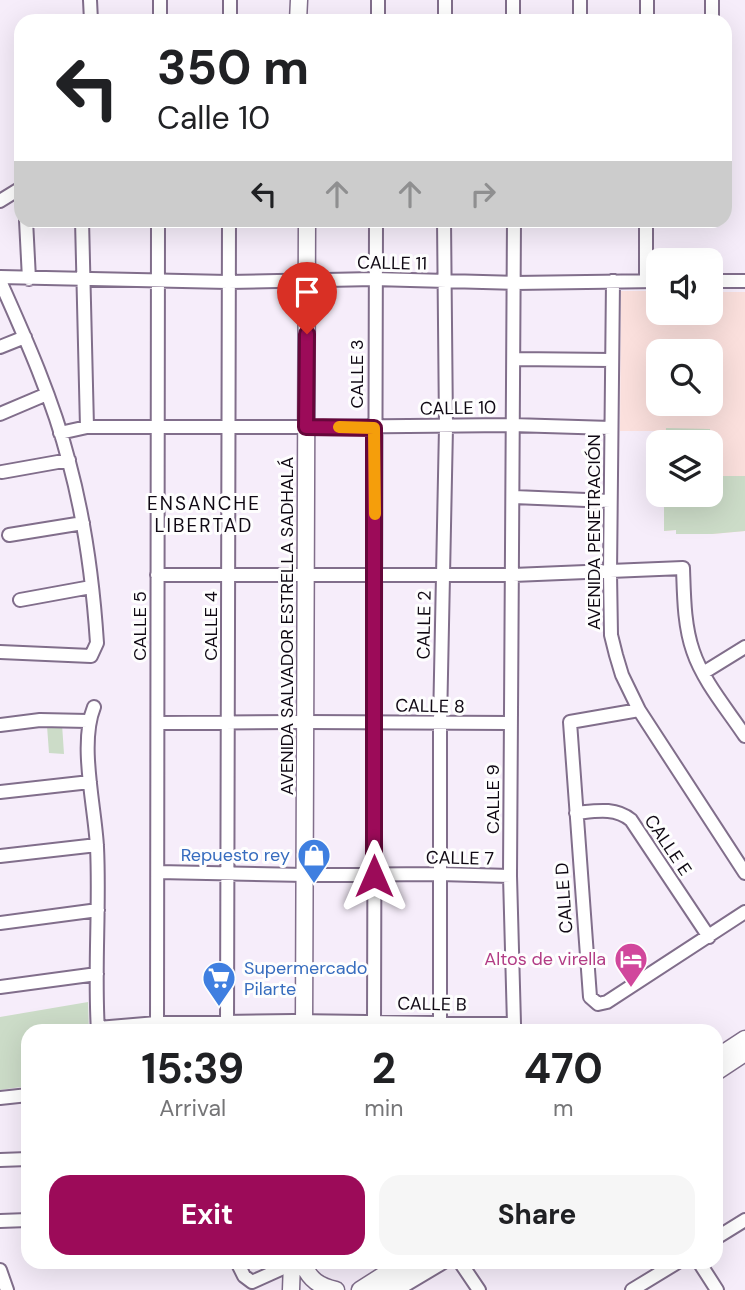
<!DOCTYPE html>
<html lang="en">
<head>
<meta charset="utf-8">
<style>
	:root { --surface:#fff; --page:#f6f6f6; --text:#202124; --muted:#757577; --accent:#9c0b59 }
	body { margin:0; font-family:"DM Sans",sans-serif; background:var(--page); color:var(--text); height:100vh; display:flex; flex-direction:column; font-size:26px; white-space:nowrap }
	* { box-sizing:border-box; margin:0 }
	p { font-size:23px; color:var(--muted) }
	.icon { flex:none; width:38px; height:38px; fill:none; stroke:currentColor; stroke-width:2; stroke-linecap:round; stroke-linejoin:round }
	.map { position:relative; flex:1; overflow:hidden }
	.details { position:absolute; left:21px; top:1024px; width:702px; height:245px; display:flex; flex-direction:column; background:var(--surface); border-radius:21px; box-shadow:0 7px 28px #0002 }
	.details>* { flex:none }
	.top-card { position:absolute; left:14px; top:14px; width:718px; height:214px; border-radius:21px; box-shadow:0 7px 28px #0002; background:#fff; color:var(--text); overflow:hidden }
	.fabs { position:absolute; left:646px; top:248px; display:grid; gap:14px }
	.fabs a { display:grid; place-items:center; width:77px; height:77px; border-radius:14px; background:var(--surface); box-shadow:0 7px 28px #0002; font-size:35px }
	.pin { position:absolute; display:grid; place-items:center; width:60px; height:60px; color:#fff; margin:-72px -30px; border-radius:50% 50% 50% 0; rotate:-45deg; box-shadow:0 0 7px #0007 }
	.pin .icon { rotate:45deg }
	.me { position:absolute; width:77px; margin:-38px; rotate:0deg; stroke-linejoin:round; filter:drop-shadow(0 0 5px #0008) }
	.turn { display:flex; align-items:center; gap:24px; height:147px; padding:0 28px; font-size:32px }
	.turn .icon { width:91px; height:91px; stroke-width:2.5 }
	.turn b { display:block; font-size:49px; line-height:60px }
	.lanes { display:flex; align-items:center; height:66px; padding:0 28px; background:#0003; justify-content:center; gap:35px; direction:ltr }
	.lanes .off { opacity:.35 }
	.eta { display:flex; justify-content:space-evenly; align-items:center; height:119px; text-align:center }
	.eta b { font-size:42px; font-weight:700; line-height:49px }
	.primary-button { display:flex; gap:14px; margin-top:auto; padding:14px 28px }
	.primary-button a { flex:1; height:80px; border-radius:21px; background:var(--accent); color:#fff; font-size:28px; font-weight:700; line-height:80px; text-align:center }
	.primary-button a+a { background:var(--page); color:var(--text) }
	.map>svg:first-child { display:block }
</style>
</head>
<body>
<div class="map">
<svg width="745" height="1290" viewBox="0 0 745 1290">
	<rect width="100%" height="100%" fill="#f6edfa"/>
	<!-- industrial -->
	<path fill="#fbe0dd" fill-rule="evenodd" d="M621 291H658V313H710L711 292H745V531L712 534H676V530L664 531V495H710V443H665V431H620ZM658 352H710V404H658Z"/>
	<!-- green -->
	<path fill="#ccdcc8" d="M666 428 710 429V434H697V443H665Z
		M711 476H745V531L712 534H676V530L664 531V495H710Z
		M62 724 64 754 49 753 47 726Z
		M88 1002 89 1031H28V1086L0 1090V1017Z"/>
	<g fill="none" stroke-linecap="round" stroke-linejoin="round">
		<defs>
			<path id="minor" d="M90 0 91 21
				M513 0V21
				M160 21V0
				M230 21V0
				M378 21V0
				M445 21V0
				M580 21V0
				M647 21V0
				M712 21V0
				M0 201 21 188
				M26 220 29 279
				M82 220 87 427
				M0 277 228 282 374 279 515 283 658 281
				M646 280V220
				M0 281C26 339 53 400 69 462 85 521 93 582 97 643L91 656 0 652
				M613 281 610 573 611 635 616 655 622 675 639 710 745 873
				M710 281H745
				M0 347 25 337
				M514 359 612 360
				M0 414 47 394
				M306 427 512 425 611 428
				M60 433 87 427H297
				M2 472 69 460
				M514 497 610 501
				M9 535 83 523
				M157 575H513L683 568C684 596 684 625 693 651 703 681 727 709 745 736
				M20 600 91 587
				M703 673 745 647
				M94 707C79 744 95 807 97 847 100 908 94 970 98 1031
				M639 710 570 722 590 997 598 1004 607 1002 745 912
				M305 722 511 723
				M158 723 297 722
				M0 725 40 720 88 721
				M0 792 90 782
				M576 813C596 811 615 807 631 820L709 937
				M0 856 97 845
				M158 872 305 875 440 874 510 876
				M0 923 98 910
				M0 987 97 974
				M514 1024 510 876 514 220
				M98 1028 157 1023 294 1021 514 1024
				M157 1031 158 220
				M227 1031 229 220
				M374 1031 376 220
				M440 1031V724L446 427 444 220
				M0 1098 28 1095
				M0 1160 28 1159
				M0 1221 28 1220
				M716 1238 745 1220
				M237 1262 244 1276 252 1282 292 1264
				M460 1262 479 1290
				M699 1262 717 1290
				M0 1270 7 1290
				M397 1290 444 1262
				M632 1290 678 1262"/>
			<path id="major" d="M298 21 299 0
				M304 1031 307 220
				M716 1058 745 1039
				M716 1072 745 1053
				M303 1264C310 1280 319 1286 336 1290
				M291 1290 292 1262
				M360 1290 404 1262
				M380 1290 427 1262"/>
		</defs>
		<!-- minor casing -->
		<use href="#minor" stroke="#816e8b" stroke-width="16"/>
		<!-- major casing -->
		<use href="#major" stroke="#816e8b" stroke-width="19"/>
		<!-- minor -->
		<use href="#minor" stroke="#fff" stroke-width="12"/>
		<!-- major -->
		<use href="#major" stroke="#fff" stroke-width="16"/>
	</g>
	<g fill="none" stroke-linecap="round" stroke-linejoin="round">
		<defs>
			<path id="route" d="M307 334 306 427 374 428V876"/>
		</defs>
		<!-- route casing -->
		<use href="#route" stroke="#65073a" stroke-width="18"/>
		<!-- route -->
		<use href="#route" stroke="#9c0b59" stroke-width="12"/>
		<!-- slow -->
		<path stroke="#f59e0b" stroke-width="12" d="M339 427 374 428 375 514"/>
	</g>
	<!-- icons -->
	<defs>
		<symbol id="shop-pin" viewBox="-11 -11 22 30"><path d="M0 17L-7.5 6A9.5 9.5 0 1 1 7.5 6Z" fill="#3f7fe0" stroke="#fefefe"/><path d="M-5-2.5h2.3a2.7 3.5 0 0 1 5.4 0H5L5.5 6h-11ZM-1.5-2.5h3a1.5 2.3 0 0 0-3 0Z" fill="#fff"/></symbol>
		<symbol id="hotel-pin" viewBox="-11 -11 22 30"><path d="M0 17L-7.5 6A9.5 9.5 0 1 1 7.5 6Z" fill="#d1479c" stroke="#fefefe"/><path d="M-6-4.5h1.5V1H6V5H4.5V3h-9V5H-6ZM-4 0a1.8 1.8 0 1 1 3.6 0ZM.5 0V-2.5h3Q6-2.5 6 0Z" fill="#fff"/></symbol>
		<symbol id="supermarket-pin" viewBox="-11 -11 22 30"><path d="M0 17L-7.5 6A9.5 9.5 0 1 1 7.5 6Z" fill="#3f7fe0" stroke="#fefefe"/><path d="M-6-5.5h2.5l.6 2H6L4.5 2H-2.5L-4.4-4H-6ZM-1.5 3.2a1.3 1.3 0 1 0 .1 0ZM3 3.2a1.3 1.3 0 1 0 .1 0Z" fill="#fff"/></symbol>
	</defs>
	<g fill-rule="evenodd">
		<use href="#shop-pin" x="295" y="836" width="38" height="52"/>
		<use href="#hotel-pin" x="612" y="940" width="38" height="52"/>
		<use href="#supermarket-pin" x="200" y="959" width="38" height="52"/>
	</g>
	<g text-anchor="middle" stroke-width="6" stroke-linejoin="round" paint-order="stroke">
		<!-- street labels -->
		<g font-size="18" fill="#100914" stroke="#fefefe">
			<text transform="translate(392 263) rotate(1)" y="6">CALLE 11</text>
			<text transform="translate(357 374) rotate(-90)" y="6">CALLE 3</text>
			<text transform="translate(458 408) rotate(-1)" y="6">CALLE 10</text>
			<text transform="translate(594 532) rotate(-90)" y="6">AVENIDA PENETRACIÓN</text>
			<text transform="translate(424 625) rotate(-89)" y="6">CALLE 2</text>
			<text transform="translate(140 626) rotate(-90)" y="6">CALLE 5</text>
			<text transform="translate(211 626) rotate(-90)" y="6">CALLE 4</text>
			<text transform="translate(287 626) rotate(-90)" y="6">AVENIDA SALVADOR ESTRELLA SADHALÁ</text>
			<text transform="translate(430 706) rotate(1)" y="6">CALLE 8</text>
			<text transform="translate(493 799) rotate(-90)" y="6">CALLE 9</text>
			<text transform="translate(668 845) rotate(56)" y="6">CALLE E</text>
			<text transform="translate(460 858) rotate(1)" y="6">CALLE 7</text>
			<text transform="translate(564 898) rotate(-94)" y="6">CALLE D</text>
			<text transform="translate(432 1004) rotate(1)" y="6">CALLE B</text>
		</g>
		<!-- shop labels -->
		<g font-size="18" fill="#366cbe" stroke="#fefefe" text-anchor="end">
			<text x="290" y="861">Repuesto rey</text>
			<text x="244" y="974" text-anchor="start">Supermercado<tspan x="244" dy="21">Pilarte</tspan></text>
		</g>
		<!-- hotel labels -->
		<g font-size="18" fill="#b23c85" stroke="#fefefe" text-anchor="end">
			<text x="606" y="965">Altos de virella</text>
		</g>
		<!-- neighbourhood labels -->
		<g font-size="19" letter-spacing="2" fill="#100914" stroke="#fefefe">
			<text x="204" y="510">ENSANCHE<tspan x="204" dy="22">LIBERTAD</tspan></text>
		</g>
	</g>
</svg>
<div class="fabs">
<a><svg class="icon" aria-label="sound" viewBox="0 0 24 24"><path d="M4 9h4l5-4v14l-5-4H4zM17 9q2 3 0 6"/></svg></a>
<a><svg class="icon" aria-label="search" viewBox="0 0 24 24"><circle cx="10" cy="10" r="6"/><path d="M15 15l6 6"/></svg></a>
<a><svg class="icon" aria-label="layers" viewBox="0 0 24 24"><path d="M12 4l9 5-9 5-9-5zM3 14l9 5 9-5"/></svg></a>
</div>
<div class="pin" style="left:307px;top:334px;background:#d93025"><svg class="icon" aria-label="arrive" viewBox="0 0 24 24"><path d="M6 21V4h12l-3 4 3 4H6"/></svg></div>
<svg class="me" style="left:374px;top:876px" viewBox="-20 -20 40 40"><path d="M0-17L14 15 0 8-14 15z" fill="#9c0b59" stroke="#fff" stroke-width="4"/></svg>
<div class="top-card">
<div class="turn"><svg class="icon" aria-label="left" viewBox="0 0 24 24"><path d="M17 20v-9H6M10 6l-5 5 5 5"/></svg><div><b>350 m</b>Calle 10</div></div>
<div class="lanes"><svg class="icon" aria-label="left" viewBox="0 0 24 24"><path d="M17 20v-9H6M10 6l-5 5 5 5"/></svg><svg class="icon off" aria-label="ahead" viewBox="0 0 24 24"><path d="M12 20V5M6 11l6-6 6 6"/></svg><svg class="icon off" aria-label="ahead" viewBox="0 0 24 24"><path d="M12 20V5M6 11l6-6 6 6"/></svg><svg class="icon off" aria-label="right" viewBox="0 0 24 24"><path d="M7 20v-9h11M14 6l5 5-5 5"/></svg></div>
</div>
<section class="details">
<div class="eta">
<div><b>15:39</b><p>Arrival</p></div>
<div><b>2</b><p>min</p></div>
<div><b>470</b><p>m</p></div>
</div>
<div class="primary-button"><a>Exit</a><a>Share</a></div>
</section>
</div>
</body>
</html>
